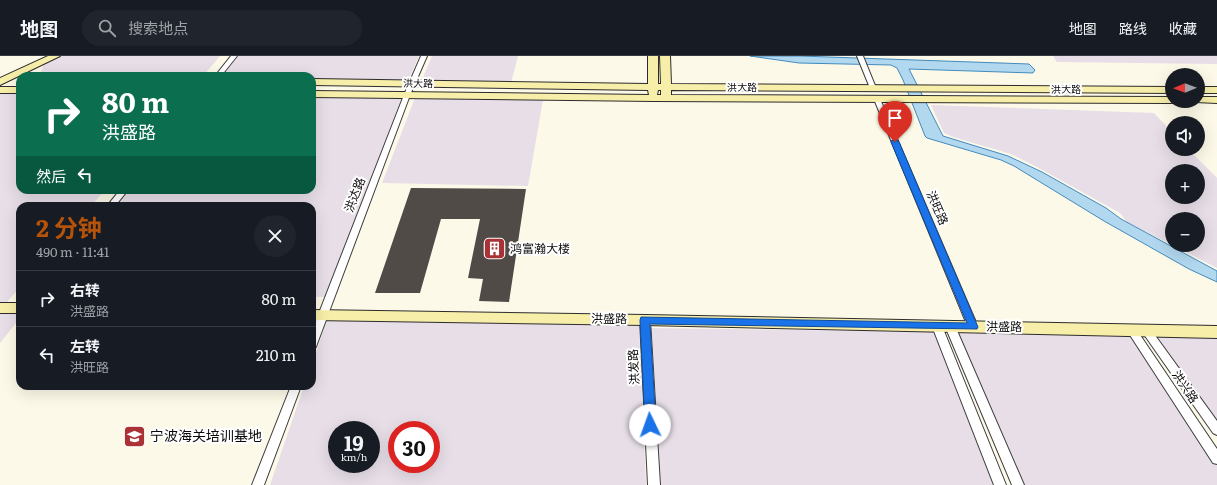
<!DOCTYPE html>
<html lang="zh">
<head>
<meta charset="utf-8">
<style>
	:root { --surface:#171b24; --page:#20242c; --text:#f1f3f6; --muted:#9ea1a6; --line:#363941; --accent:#b45309 }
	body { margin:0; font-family:Literata,"Noto Sans SC",serif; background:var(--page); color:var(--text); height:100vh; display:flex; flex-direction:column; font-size:15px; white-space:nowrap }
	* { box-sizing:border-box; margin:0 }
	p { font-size:13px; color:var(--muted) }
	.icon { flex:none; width:22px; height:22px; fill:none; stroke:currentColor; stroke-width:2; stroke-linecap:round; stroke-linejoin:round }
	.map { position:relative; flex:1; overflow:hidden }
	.details { position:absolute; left:16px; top:146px; width:300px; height:188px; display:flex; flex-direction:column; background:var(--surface); border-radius:12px; box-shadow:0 4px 16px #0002 }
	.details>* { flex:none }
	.top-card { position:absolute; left:16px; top:16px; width:300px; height:122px; border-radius:12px; box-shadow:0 4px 16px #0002; background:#0b6e4f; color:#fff; overflow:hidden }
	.needle { width:26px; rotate:269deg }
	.buttons { position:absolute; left:1165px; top:12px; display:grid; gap:8px }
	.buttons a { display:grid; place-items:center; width:40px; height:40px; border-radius:50%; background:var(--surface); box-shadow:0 4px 16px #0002; font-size:20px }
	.speed { position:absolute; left:328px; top:365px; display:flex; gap:8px; font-size:20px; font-weight:700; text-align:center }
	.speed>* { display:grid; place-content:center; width:52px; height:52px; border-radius:50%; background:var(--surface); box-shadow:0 4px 16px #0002; line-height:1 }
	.speed small { font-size:10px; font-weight:400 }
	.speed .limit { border:6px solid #d22; background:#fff; color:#111 }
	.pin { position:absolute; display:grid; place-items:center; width:34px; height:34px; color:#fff; margin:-41px -17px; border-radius:50% 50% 50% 0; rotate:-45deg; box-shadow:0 0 4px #0007 }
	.pin .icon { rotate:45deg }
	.me { position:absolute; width:44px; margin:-22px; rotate:357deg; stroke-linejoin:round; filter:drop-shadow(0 0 3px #0008) }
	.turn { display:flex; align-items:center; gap:14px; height:84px; padding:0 20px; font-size:18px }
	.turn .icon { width:52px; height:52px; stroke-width:2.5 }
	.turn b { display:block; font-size:28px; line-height:34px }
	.then { display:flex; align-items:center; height:38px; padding:0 20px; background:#0003; gap:8px; font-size:15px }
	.round { display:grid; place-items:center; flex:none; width:42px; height:42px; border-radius:21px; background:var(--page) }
	.headline { display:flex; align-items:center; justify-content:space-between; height:68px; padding:0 20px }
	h1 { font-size:24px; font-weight:700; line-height:30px; color:var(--accent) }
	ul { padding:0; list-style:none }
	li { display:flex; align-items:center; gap:12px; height:56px; padding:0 20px; border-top:1px solid var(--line) }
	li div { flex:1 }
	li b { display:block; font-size:15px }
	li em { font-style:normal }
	header { display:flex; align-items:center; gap:24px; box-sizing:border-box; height:56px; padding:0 20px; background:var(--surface); border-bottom:1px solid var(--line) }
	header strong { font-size:19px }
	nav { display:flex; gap:22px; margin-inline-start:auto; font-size:14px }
	.search { width:280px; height:36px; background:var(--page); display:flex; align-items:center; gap:10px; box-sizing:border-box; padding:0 14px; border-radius:22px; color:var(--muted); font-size:15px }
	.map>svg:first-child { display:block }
</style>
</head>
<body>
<header>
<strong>地图</strong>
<div class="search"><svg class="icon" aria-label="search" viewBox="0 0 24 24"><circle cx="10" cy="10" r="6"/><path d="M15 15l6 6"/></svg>搜索地点</div>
<nav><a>地图</a><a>路线</a><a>收藏</a></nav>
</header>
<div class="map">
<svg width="1217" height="429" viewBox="0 0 1217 429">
	<rect width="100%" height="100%" fill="#fdf9e8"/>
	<!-- industrial -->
	<path fill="#e7dee8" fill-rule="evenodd" d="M60 0H220L203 20H53L41 16 44 7Z
		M238 0H419L408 25 312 23V20H222Z
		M432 0H518L511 27 421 26Z
		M1053 0H1217V8L1057 6Z
		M0 35 20 36V134H105L91 150H20V231L7 246H0Z
		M312 39 403 40 325 241H312V150H117L130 134H312Z
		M415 42 543 44 528 130 382 127Z
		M931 49 1154 57 1172 76V93H1188L1217 122V212L1172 189H1198V163H1172V189L1127 166 1120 157 1037 111 1011 98 953 81 944 77ZM1172 115H1198V141H1172Z
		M20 257V262L0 287V258Z
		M327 264 441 265 639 270 646 429H270L304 330H312V308ZM337 374H371V408H337ZM397 374H431V408H397Z
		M650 272 937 276 996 429H660Z
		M956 277 1133 281 1217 410V429H1022Z
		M1154 278 1217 282V367Z"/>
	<!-- water -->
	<path fill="#b2d8ef" stroke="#418bbe" d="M750 0H800L1029 8 1035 14 1033 17 909 13 943 80 1008 100 1042 116 1106 152 1121 163 1217 215V226L1189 213 1104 165 1014 110 1001 104 927 82 925 80 903 24 897 12 891 9 799 7Z"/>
	<!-- building -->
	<path fill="#514b47" d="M411 132 526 133 509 246 479 245 483 223 468 222 480 163H441L420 237H375Z"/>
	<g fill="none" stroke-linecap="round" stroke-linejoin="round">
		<defs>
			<path id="street" d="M231 0H237L221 20H215Z
				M421 0H427L410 39 317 288 316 291 312 292V275L404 39Z
				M857 0H863L876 32 875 33 873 34 870 32Z
				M877 41 880 43 978 271 976 274H970L968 271 874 43Z
				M120 134H128L115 150H107Z
				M645 260 648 261 650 264 660 429H648L640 264 642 261Z
				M937 266 940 267 942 270 1006 429H994L932 270 934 267Z
				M950 266 953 267 955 270 1024 429H1012L945 270 947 267Z
				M1131 269 1134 270 1217 393V408L1213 407 1128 276 1126 273 1128 270Z
				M1146 270 1149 271 1217 365V379L1213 377 1143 277 1141 274 1143 271Z
				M291 330H301L264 429H252Z"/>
			<path id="secondary" d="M48 0H60L0 29V22Z
				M648 0H658V28H661L660 0H670L671 28 1172 31V37L671 34V39L1172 41V45H1176L1172 47 653 45 312 41V35L649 39 648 34 312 29V23L648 28ZM658 34H661V39H657Z
				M0 31H20V37H0Z
				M1198 31H1217V37H1198Z
				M1198 41H1217V47L1195 46 1194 45H1198Z
				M0 247H20V257H0Z
				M312 254 645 259 1217 270V282L645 269 312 264Z"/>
		</defs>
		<!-- street casing -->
		<use href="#street" stroke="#3d3d3d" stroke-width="2"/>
		<!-- secondary casing -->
		<use href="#secondary" stroke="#2c2c2c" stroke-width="2"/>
		<!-- street -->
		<use href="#street" fill="#fff" fill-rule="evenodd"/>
		<!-- secondary -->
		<use href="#secondary" fill="#f7eeaa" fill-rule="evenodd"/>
	</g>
	<!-- route -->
	<path fill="#1a73e8" stroke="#114b97" d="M892 84H897L899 86 978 271 977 273 650 268 656 369 654 372 650 374 647 372 645 369 640 264 641 261 967 267 891 86Z"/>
	<!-- icons -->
	<defs>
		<symbol id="building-square" viewBox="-11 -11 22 22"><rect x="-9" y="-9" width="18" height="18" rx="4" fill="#aa3136" stroke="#fff"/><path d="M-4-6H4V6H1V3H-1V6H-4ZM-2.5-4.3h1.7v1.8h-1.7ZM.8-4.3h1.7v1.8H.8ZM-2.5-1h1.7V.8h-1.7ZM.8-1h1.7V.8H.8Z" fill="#fff"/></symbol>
		<symbol id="university-square" viewBox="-11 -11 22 22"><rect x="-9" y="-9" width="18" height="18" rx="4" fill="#aa3136" stroke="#fff"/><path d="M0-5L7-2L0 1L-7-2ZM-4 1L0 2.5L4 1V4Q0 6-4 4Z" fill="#fff"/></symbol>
	</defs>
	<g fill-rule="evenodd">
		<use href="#building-square" x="482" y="180" width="25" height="25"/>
		<use href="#university-square" x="122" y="368" width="25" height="25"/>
	</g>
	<g text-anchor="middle" stroke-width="4" stroke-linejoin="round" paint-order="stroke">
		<!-- far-street labels -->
		<g font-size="10" fill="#0a0a0a" stroke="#fff">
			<text transform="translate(418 27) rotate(1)" y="4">洪大路</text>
			<text x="742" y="35">洪大路</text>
			<text x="1066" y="37">洪大路</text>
		</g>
		<!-- street labels -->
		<g font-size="12" fill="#0a0a0a" stroke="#fff">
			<text transform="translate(355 139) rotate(-69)" y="4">洪达路</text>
			<text transform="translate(937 152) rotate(67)" y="4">洪旺路</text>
			<text transform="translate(609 263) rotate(1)" y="4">洪盛路</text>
			<text transform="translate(1004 271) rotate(1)" y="4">洪盛路</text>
			<text transform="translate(634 311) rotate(-93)" y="4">洪发路</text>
			<text transform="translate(1185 331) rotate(56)" y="4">洪兴路</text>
		</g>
		<!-- poi labels -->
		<g font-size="12" fill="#0a0a0a" stroke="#fff" text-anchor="start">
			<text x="510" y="197">鸿富瀚大楼</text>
		</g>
		<!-- near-poi labels -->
		<g font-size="14" fill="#0a0a0a" stroke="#fff" text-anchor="start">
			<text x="150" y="385">宁波海关培训基地</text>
		</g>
	</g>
</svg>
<div class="buttons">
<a><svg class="needle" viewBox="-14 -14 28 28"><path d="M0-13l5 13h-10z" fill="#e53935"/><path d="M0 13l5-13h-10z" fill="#9ea1a6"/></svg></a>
<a><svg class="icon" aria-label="sound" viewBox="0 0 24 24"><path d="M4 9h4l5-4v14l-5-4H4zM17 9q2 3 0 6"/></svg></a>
<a>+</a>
<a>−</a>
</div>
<div class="speed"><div>19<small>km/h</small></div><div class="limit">30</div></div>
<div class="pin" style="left:895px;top:86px;background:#d93025"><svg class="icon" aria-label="arrive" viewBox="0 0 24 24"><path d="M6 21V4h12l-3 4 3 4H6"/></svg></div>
<svg class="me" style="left:650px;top:369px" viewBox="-20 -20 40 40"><circle r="19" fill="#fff"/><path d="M0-13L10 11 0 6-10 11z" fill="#1a73e8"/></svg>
<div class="top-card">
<div class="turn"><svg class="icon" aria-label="right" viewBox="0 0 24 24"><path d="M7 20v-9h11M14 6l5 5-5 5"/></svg><div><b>80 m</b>洪盛路</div></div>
<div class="then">然后<svg class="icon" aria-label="left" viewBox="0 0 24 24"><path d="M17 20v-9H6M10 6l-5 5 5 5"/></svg></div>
</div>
<section class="details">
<div class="headline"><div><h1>2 分钟</h1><p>490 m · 11:41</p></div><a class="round"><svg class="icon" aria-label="close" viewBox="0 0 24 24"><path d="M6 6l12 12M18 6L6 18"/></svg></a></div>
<ul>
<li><svg class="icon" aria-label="right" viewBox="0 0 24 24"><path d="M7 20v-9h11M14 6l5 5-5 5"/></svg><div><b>右转</b><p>洪盛路</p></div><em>80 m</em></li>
<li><svg class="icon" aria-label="left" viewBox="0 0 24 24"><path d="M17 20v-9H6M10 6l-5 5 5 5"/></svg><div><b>左转</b><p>洪旺路</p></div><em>210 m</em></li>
</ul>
</section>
</div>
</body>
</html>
